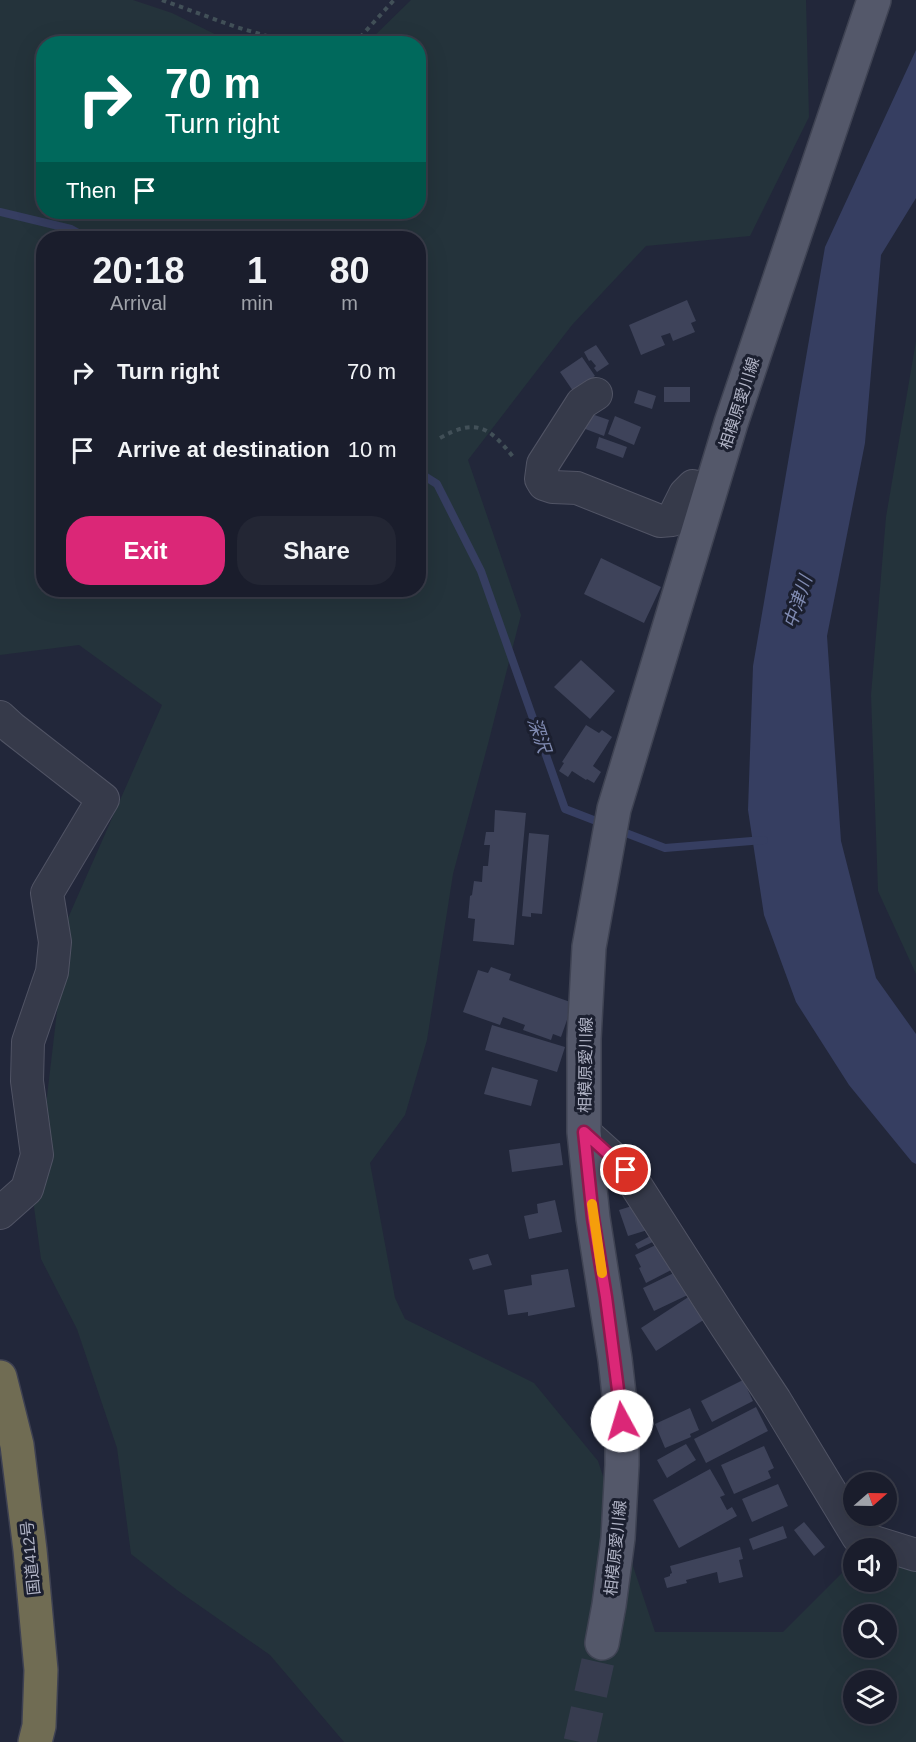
<!DOCTYPE html>
<html lang="en">
<head>
<meta charset="utf-8">
<style>
	:root { --surface:#1a1d2c; --page:#232634; --text:#f1f3f6; --muted:#9fa2a9; --line:#383b48; --accent:#db2777 }
	body { margin:0; font-family:Arial,"Noto Sans JP",sans-serif; background:var(--page); color:var(--text); height:100vh; display:flex; flex-direction:column; font-size:22px; white-space:nowrap }
	* { box-sizing:border-box; margin:0 }
	p { font-size:20px; color:var(--muted) }
	.icon { flex:none; width:33px; height:33px; fill:none; stroke:currentColor; stroke-width:2; stroke-linecap:round; stroke-linejoin:round }
	.map { position:relative; flex:1; overflow:hidden }
	.details { position:absolute; left:36px; top:231px; width:390px; height:366px; display:flex; flex-direction:column; background:var(--surface); border-radius:24px; box-shadow:0 6px 24px #0002,0 0 0 2px var(--line) }
	.details>* { flex:none }
	.banner { position:absolute; left:36px; top:36px; width:390px; height:183px; border-radius:24px; box-shadow:0 6px 24px #0002,0 0 0 2px var(--line); background:#00695c; color:#fff; overflow:hidden }
	.needle { width:39px; rotate:70deg }
	.fabs { position:absolute; left:843px; top:1472px; display:grid; gap:12px }
	.fabs a { display:grid; place-items:center; width:54px; height:54px; border-radius:50%; background:var(--surface); box-shadow:0 6px 24px #0002,0 0 0 2px var(--line); font-size:30px }
	.pin { position:absolute; display:grid; place-items:center; width:51px; height:51px; color:#fff; margin:-26px; border:3px solid #fff; border-radius:50%; box-shadow:0 2px 6px #0007 }
	.me { position:absolute; width:66px; margin:-33px; rotate:354deg; stroke-linejoin:round; filter:drop-shadow(0 0 4px #0008) }
	.turn { display:flex; align-items:center; gap:21px; height:126px; padding:0 30px; font-size:27px }
	.turn .icon { width:78px; height:78px; stroke-width:2.5 }
	.turn b { display:block; font-size:42px; line-height:51px }
	.then { display:flex; align-items:center; height:57px; padding:0 30px; background:#0003; gap:12px; font-size:22px }
	.eta { display:flex; justify-content:space-evenly; align-items:center; height:102px; text-align:center }
	.eta b { font-size:36px; font-weight:700; line-height:42px }
	.action { display:flex; gap:12px; margin-top:auto; padding:12px 30px }
	.action a { flex:1; height:69px; border-radius:24px; background:var(--accent); color:#fff; font-size:24px; font-weight:700; line-height:69px; text-align:center }
	.action a+a { background:var(--page); color:var(--text) }
	ul { padding:0; list-style:none }
	li { display:flex; align-items:center; gap:18px; height:78px; padding:0 30px }
	li div { flex:1 }
	li b { display:block; font-size:22px }
	li em { font-style:normal }
	.map>svg:first-child { display:block }
</style>
</head>
<body>
<div class="map">
<svg width="916" height="1742" viewBox="0 0 916 1742">
	<rect width="100%" height="100%" fill="#22273a"/>
	<!-- green -->
	<path fill="#24333b" fill-rule="evenodd" d="M0 0H133L172 13 233 43 44 44V212H418V44L367 43 411 0H806L809 117 750 236 646 246 572 325 468 460 521 615 488 744 453 874 427 1040 405 1115 370 1163 395 1298 405 1319 534 1383 598 1461 655 1632H783L849 1566 853 1564 854 1581H886L887 1551 916 1540V1742H344L270 1655 177 1590 131 1554 117 1448 77 1329 41 1259 34 1207 68 918 162 705 79 645 0 655ZM44 238H418V590H44ZM854 1614H886V1647H854ZM854 1680H886V1713H854Z
		M916 341V974L878 891 871 695 886 517Z"/>
	<!-- water -->
	<path fill="#363e61" d="M916 50V198L881 255 865 443 827 636 841 841 876 978 916 1034V1164L912 1162 849 1085 796 1002 764 915 748 810 753 666 825 247Z"/>
	<g fill="none" stroke-linecap="round" stroke-linejoin="round">
		<!-- stream -->
		<path stroke="#363e61" stroke-width="8" d="M0 212 71 229 87 238
			M418 472 437 484 481 571 565 809 604 824
			M618 830 665 848 764 840"/>
	</g>
	<!-- building -->
	<path fill="#3e435a" d="M687 300 696 321 691 323 695 332 673 341 670 333 661 336 665 345 641 355 629 325Z
		M596 345 609 364 597 372 594 368 596 366 591 360 589 361 584 352Z
		M582 357 595 376 573 391 560 372Z
		M664 387H690V402H664Z
		M638 390 656 396 652 409 634 403Z
		M586 412 609 420 604 436 580 427Z
		M615 416 641 427 634 445 608 434Z
		M599 437 627 447 623 458 596 448Z
		M601 558 661 587 644 623 584 594Z
		M581 660 615 691 590 719 554 687Z
		M586 725 599 733 602 730 612 737 593 766 601 772 594 783 587 779 586 780 572 771 568 777 559 771 564 763 562 762Z
		M495 810 526 813 514 945 473 941 475 919 468 918 470 896 472 895 474 881 482 882 483 866H488L490 845H484L486 832H494Z
		M529 833 549 835 542 914 531 913V917L522 916Z
		M491 967 511 974 509 980 573 1003 561 1037 553 1034 551 1040 523 1030 525 1025 503 1017 500 1025 463 1012 478 970 488 973Z
		M492 1025 565 1047 557 1072 485 1050Z
		M492 1067 538 1080 531 1106 484 1094Z
		M560 1143 563 1165 512 1172 509 1150Z
		M555 1200 562 1232 529 1239 524 1216 538 1213 537 1204Z
		M645 1202 654 1228 628 1236 619 1210Z
		M656 1233 659 1239 638 1249 635 1244Z
		M664 1241 677 1267 646 1283 639 1268 641 1267 635 1255Z
		M488 1254 492 1265 473 1270 469 1259Z
		M568 1269 575 1307 528 1316V1312L508 1315 504 1290 532 1285 531 1275Z
		M682 1269 694 1292 654 1311 643 1288Z
		M690 1296 705 1319 656 1351 641 1328Z
		M743 1380 753 1401 712 1422 701 1401Z
		M756 1407 768 1431 706 1463 694 1439Z
		M690 1408 699 1430 690 1434 691 1437 665 1448 655 1424Z
		M686 1444 696 1460 667 1478 657 1460Z
		M764 1446 774 1468 768 1471 771 1478 734 1494 721 1465Z
		M710 1469 725 1495 720 1497 727 1510 732 1507 737 1516 679 1548 653 1500Z
		M778 1484 788 1506 752 1522 742 1499Z
		M804 1522 825 1547 814 1556 794 1530Z
		M783 1526 787 1538 753 1550 749 1539Z
		M740 1547 743 1559 739 1560 743 1577 719 1583 717 1572 686 1580 687 1583 667 1588 664 1578 670 1576V1574L672 1573 670 1566Z"/>
	<g fill="none" stroke-linecap="round" stroke-linejoin="round">
		<!-- major-tunnel -->
		<path stroke="#373c4f" stroke-width="33" stroke-dasharray="33 16" stroke-linecap="butt" d="M580 1742 602 1643"/>
		<defs>
			<path id="minor" d="M596 394 582 403 543 464 541 479 544 484 553 487 577 488 660 521 672 520 685 494 693 486 710 491
				M0 717 12 728 103 799 47 893 55 942 52 972 28 1042 27 1081 37 1155 27 1189 0 1213
				M584 1132 626 1170 726 1326 775 1400 858 1537 916 1555"/>
			<path id="major" d="M602 1643 609 1605 618 1538 622 1465V1421L615 1359 593 1218 584 1132V1039L589 947 614 809 731 423 874 0"/>
			<path id="highway" d="M0 1377 17 1445 30 1550 41 1670 39 1726 35 1742"/>
		</defs>
		<!-- minor casing -->
		<use href="#minor" stroke="#515465" stroke-width="34"/>
		<!-- major casing -->
		<use href="#major" stroke="#3f4353" stroke-width="36"/>
		<!-- highway casing -->
		<use href="#highway" stroke="#3e4152" stroke-width="36"/>
		<!-- path -->
		<path stroke="#425058" stroke-width="4" stroke-dasharray="4.5 4.5" stroke-linecap="butt" d="M162 0 236 27 295 44
			M354 44 394 0
			M440 438C477 417 490 428 514 458"/>
		<!-- minor -->
		<use href="#minor" stroke="#363a4a" stroke-width="32"/>
		<!-- major -->
		<use href="#major" stroke="#54586a" stroke-width="33"/>
		<!-- highway -->
		<use href="#highway" stroke="#706c53" stroke-width="33"/>
	</g>
	<g fill="none" stroke-linecap="round" stroke-linejoin="round">
		<defs>
			<path id="route" d="M622 1421 606 1297 593 1218 584 1132 626 1170"/>
		</defs>
		<!-- route casing -->
		<use href="#route" stroke="#8e194d" stroke-width="15"/>
		<!-- route -->
		<use href="#route" stroke="#db2777" stroke-width="10"/>
		<!-- slow -->
		<path stroke="#f59e0b" stroke-width="10" d="M592 1204 602 1273"/>
	</g>
	<g text-anchor="middle" stroke-width="6" stroke-linejoin="round" paint-order="stroke">
		<!-- street labels -->
		<g font-size="16" fill="#b1b4c6" stroke="#1b1f2f">
			<text transform="translate(739 403) rotate(-72)" y="6">相模原愛川線</text>
			<text transform="translate(585 1065) rotate(-89)" y="6">相模原愛川線</text>
			<text transform="translate(615 1548) rotate(-84)" y="6">相模原愛川線</text>
			<text transform="translate(30 1558) rotate(-96)" y="6">国道412号</text>
		</g>
		<!-- water labels -->
		<g font-size="18" font-style="italic" fill="#808bb2" stroke="#1b1f2f">
			<text transform="translate(798 602) rotate(-72)" y="6">中津川</text>
			<text transform="translate(539 735) rotate(71)" y="6">深沢</text>
		</g>
	</g>
</svg>
<div class="fabs">
<a><svg class="needle" viewBox="-14 -14 28 28"><path d="M0-13l5 13h-10z" fill="#e53935"/><path d="M0 13l5-13h-10z" fill="#9fa2a9"/></svg></a>
<a><svg class="icon" aria-label="sound" viewBox="0 0 24 24"><path d="M4 9h4l5-4v14l-5-4H4zM17 9q2 3 0 6"/></svg></a>
<a><svg class="icon" aria-label="search" viewBox="0 0 24 24"><circle cx="10" cy="10" r="6"/><path d="M15 15l6 6"/></svg></a>
<a><svg class="icon" aria-label="layers" viewBox="0 0 24 24"><path d="M12 4l9 5-9 5-9-5zM3 14l9 5 9-5"/></svg></a>
</div>
<div class="pin" style="left:626px;top:1170px;background:#d93025"><svg class="icon" aria-label="arrive" viewBox="0 0 24 24"><path d="M6 21V4h12l-3 4 3 4H6"/></svg></div>
<svg class="me" style="left:622px;top:1421px" viewBox="-20 -20 40 40"><circle r="19" fill="#fff"/><path d="M0-13L10 11 0 6-10 11z" fill="#db2777"/></svg>
<div class="banner">
<div class="turn"><svg class="icon" aria-label="right" viewBox="0 0 24 24"><path d="M7 20v-9h11M14 6l5 5-5 5"/></svg><div><b>70 m</b>Turn right</div></div>
<div class="then">Then<svg class="icon" aria-label="arrive" viewBox="0 0 24 24"><path d="M6 21V4h12l-3 4 3 4H6"/></svg></div>
</div>
<section class="details">
<div class="eta">
<div><b>20:18</b><p>Arrival</p></div>
<div><b>1</b><p>min</p></div>
<div><b>80</b><p>m</p></div>
</div>
<ul>
<li><svg class="icon" aria-label="right" viewBox="0 0 24 24"><path d="M7 20v-9h11M14 6l5 5-5 5"/></svg><div><b>Turn right</b></div><em>70 m</em></li>
<li><svg class="icon" aria-label="arrive" viewBox="0 0 24 24"><path d="M6 21V4h12l-3 4 3 4H6"/></svg><div><b>Arrive at destination</b></div><em>10 m</em></li>
</ul>
<div class="action"><a>Exit</a><a>Share</a></div>
</section>
</div>
</body>
</html>
